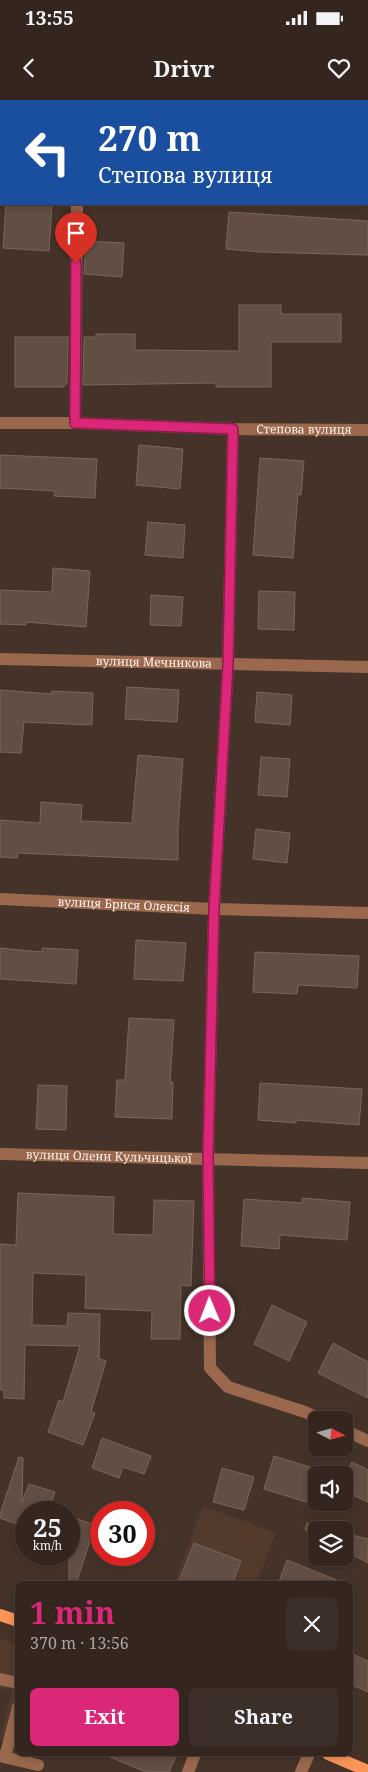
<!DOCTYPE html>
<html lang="en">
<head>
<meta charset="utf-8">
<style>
	:root { --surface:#34261f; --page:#3c2e28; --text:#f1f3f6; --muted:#a9a5a4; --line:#4e433d; --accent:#db2777 }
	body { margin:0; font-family:"Noto Serif",serif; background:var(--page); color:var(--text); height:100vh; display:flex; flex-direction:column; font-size:19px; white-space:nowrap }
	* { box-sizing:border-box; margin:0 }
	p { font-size:16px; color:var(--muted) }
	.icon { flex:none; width:28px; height:28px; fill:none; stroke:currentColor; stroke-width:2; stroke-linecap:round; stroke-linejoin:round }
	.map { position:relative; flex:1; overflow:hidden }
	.drawer { position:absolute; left:15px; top:1481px; width:338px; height:175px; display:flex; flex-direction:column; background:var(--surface); border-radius:8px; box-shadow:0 2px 8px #0003,0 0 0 1px var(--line) }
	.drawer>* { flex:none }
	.top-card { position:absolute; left:0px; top:0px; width:369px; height:105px; box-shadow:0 2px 8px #0003,0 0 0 1px var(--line); background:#1a4fa0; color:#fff; overflow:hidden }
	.needle { width:32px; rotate:96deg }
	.controls { position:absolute; left:308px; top:1311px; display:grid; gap:10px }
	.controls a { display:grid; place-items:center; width:45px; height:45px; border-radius:8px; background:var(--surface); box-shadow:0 2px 8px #0003,0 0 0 1px var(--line); font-size:25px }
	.speed { position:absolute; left:15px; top:1401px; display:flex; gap:10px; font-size:25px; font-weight:700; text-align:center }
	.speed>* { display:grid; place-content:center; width:65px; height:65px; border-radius:50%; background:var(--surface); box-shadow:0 2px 8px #0003,0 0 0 1px var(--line); line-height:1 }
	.speed small { font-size:12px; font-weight:400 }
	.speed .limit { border:8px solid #d22; background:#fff; color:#111 }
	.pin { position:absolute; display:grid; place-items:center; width:42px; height:42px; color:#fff; margin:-51px -21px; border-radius:50% 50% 50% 0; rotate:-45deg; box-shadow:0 0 5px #0007 }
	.pin .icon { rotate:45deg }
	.me { position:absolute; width:55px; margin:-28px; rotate:359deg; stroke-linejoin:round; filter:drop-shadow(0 0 4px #0008) }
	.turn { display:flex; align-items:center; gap:18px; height:105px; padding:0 15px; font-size:22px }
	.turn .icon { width:65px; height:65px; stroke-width:2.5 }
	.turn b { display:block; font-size:35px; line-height:42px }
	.round { display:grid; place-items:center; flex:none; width:52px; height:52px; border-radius:8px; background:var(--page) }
	.head { display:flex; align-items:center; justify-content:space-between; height:85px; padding:0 15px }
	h1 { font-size:30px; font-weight:700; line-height:38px; color:var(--accent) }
	.action { display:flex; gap:10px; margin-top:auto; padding:10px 15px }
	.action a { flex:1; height:58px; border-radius:8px; background:var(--accent); color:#fff; font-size:20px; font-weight:700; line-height:58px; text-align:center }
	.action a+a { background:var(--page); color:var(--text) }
	.status { display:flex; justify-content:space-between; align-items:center; height:35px; padding:0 25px; background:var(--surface); direction:ltr }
	.status svg { height:14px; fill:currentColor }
	header { display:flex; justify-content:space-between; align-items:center; height:65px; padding:0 15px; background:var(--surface); font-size:22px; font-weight:700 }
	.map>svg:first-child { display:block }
</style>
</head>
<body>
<div class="status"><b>13:55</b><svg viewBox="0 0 49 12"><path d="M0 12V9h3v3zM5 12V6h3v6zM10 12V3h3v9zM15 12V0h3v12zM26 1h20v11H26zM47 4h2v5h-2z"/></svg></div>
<header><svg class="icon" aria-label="back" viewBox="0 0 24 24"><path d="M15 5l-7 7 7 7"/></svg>Drivr<svg class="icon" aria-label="heart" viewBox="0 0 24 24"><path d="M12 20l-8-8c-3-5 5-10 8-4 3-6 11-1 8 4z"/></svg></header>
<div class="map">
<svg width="368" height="1672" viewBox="0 0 368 1672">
	<rect width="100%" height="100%" fill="#453329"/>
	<!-- built -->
	<path fill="#523a2d" d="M203 1406 276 1433 256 1484H174Z
		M0 1538 17 1545V1643L0 1639 11 1591 0 1588Z"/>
	<!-- building -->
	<path fill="#624e43" stroke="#7a655a" d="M6 104H52L49 151 3 148Z
		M229 112 368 121V155L260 152 226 149Z
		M86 141 124 143 122 177 84 174Z
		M239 205H281V214H341V242H271V287H216V283L83 285 84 237H96V234H135V250L239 251Z
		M15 237H68L67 284H64V287H15Z
		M139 345 183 349 180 389 136 385Z
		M0 355 97 359 95 398 54 396 55 391 0 388Z
		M260 358 304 361 301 395 298 394 293 458 253 455Z
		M148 422 185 425 183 458 145 455Z
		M53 468 90 471 86 527 26 522V525L0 524V490L52 492Z
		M259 491 295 492 294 530 258 529Z
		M151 495 183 497 181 526 150 525Z
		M127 587 179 590 177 622 125 619Z
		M0 590 52 594V591L93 593 92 625 24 622 21 653 0 652Z
		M257 592 292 595 290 625 255 622Z
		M138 655 183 659 178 728V760L18 753 17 758 0 757V720L40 723 41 702 82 705 81 721 132 723Z
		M261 657 290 659 287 697 258 695Z
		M256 729 290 733 287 763 253 759Z
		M136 840 186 843 183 881 134 879Z
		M0 848 42 852V848L78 850 76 884 0 879Z
		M255 852 359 856 357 888 298 885 297 894 253 892Z
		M129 918 174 920 170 982H173L172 1019 115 1017 117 980H125Z
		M260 983 362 989 359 1025 296 1020V1023L258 1020Z
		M38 985 67 986 66 1030 36 1029Z
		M18 1093 114 1097 113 1134 153 1135 154 1100 194 1101 191 1186 181 1185 180 1239H151L152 1211 85 1208 86 1175 33 1173 32 1225 67 1226 68 1213 100 1214 99 1259 106 1261 91 1312 95 1313 83 1345 48 1332 59 1300 63 1302 80 1246 25 1245 24 1299 4 1298V1290H0V1144L16 1145Z
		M302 1098 350 1102 347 1140 280 1135 279 1149 241 1146 244 1099 302 1103Z
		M272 1205 307 1222 289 1261 254 1244Z
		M333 1243 368 1262V1298L318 1273Z
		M102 1338 151 1356 144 1374 123 1367 119 1378 92 1368Z
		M274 1356 316 1369V1405L264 1389Z
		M19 1357 23 1358 22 1402 29 1384 55 1392 48 1412H22V1426L0 1418V1414Z
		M352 1362 368 1370V1402L344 1391V1379Z
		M222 1368 254 1377 244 1410 213 1402Z
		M69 1416 95 1425 76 1484H69Z
		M307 1423 334 1430H316V1436L305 1430Z
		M344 1433 368 1439V1463L344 1450Z
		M194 1443 241 1461 232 1484H178Z
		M287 1460 344 1483V1484H278Z
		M350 1553 368 1561V1592L350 1584Z
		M103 1654H177L169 1672H146Z"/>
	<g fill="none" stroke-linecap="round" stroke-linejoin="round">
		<!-- minor -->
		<g stroke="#9a684c" stroke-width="12">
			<path d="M77 1V0"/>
			<path id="s1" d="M0 323H75L233 329 368 330"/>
			<path d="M75 323 77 104"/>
			<path d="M233 329 228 564 214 809 208 1058 210 1268 228 1287 305 1312 322 1320"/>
			<path id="s2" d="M0 559 368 567"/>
			<path id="s3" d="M0 799 214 809 368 813"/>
			<path id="s4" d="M0 1054 368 1063"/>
			<path d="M344 1330 368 1341"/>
			<path d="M0 1579 18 1583"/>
			<path d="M0 1656 38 1665"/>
			<path d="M5 1657 18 1607"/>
			<path d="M188 1672 195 1654"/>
			<path d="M301 1672 309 1654"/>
		</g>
		<!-- major -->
		<path stroke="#fa9458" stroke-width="12" d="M0 1515 18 1521
			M328 1654 368 1671"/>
	</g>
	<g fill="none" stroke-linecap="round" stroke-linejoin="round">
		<defs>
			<path id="route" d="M76 163 75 323 233 329 228 564 214 809 208 1058 210 1211"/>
		</defs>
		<!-- route casing -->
		<use href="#route" stroke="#8e194d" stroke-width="12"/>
		<!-- route -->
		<use href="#route" stroke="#db2777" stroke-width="9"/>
	</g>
	<g text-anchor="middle" stroke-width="5" stroke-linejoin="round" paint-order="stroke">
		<!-- street labels -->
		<g font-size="12" fill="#fdf0ea" stroke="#251d18">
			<text dy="4" stroke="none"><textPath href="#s1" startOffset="304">Степова вулиця</textPath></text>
			<text dy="4" stroke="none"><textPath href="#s2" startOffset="154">вулиця Мечникова</textPath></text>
			<text dy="4" stroke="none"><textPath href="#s3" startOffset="124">вулиця Брися Олексія</textPath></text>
			<text dy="4" stroke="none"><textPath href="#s4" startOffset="109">вулиця Олени Кульчицької</textPath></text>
		</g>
	</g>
</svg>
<div class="controls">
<a><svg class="needle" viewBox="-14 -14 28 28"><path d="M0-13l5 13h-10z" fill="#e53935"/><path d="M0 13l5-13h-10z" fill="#a9a5a4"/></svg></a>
<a><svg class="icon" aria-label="sound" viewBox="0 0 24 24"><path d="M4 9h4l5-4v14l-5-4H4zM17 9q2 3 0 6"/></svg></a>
<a><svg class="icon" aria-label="layers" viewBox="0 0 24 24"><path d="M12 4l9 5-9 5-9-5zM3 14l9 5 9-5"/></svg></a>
</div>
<div class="speed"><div>25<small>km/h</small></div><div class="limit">30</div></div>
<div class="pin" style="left:76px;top:163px;background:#d93025"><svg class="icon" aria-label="arrive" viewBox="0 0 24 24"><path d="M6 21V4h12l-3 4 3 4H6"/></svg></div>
<svg class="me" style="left:210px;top:1211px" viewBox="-20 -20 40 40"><circle r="17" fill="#db2777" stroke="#fff" stroke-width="3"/><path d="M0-11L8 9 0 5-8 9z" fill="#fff"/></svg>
<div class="top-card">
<div class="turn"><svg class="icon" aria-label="left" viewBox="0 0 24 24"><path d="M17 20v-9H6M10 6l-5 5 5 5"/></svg><div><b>270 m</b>Степова вулиця</div></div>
</div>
<section class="drawer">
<div class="head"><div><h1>1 min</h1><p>370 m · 13:56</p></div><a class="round"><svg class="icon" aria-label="close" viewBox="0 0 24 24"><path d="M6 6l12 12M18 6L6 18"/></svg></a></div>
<div class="action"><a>Exit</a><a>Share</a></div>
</section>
</div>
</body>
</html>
